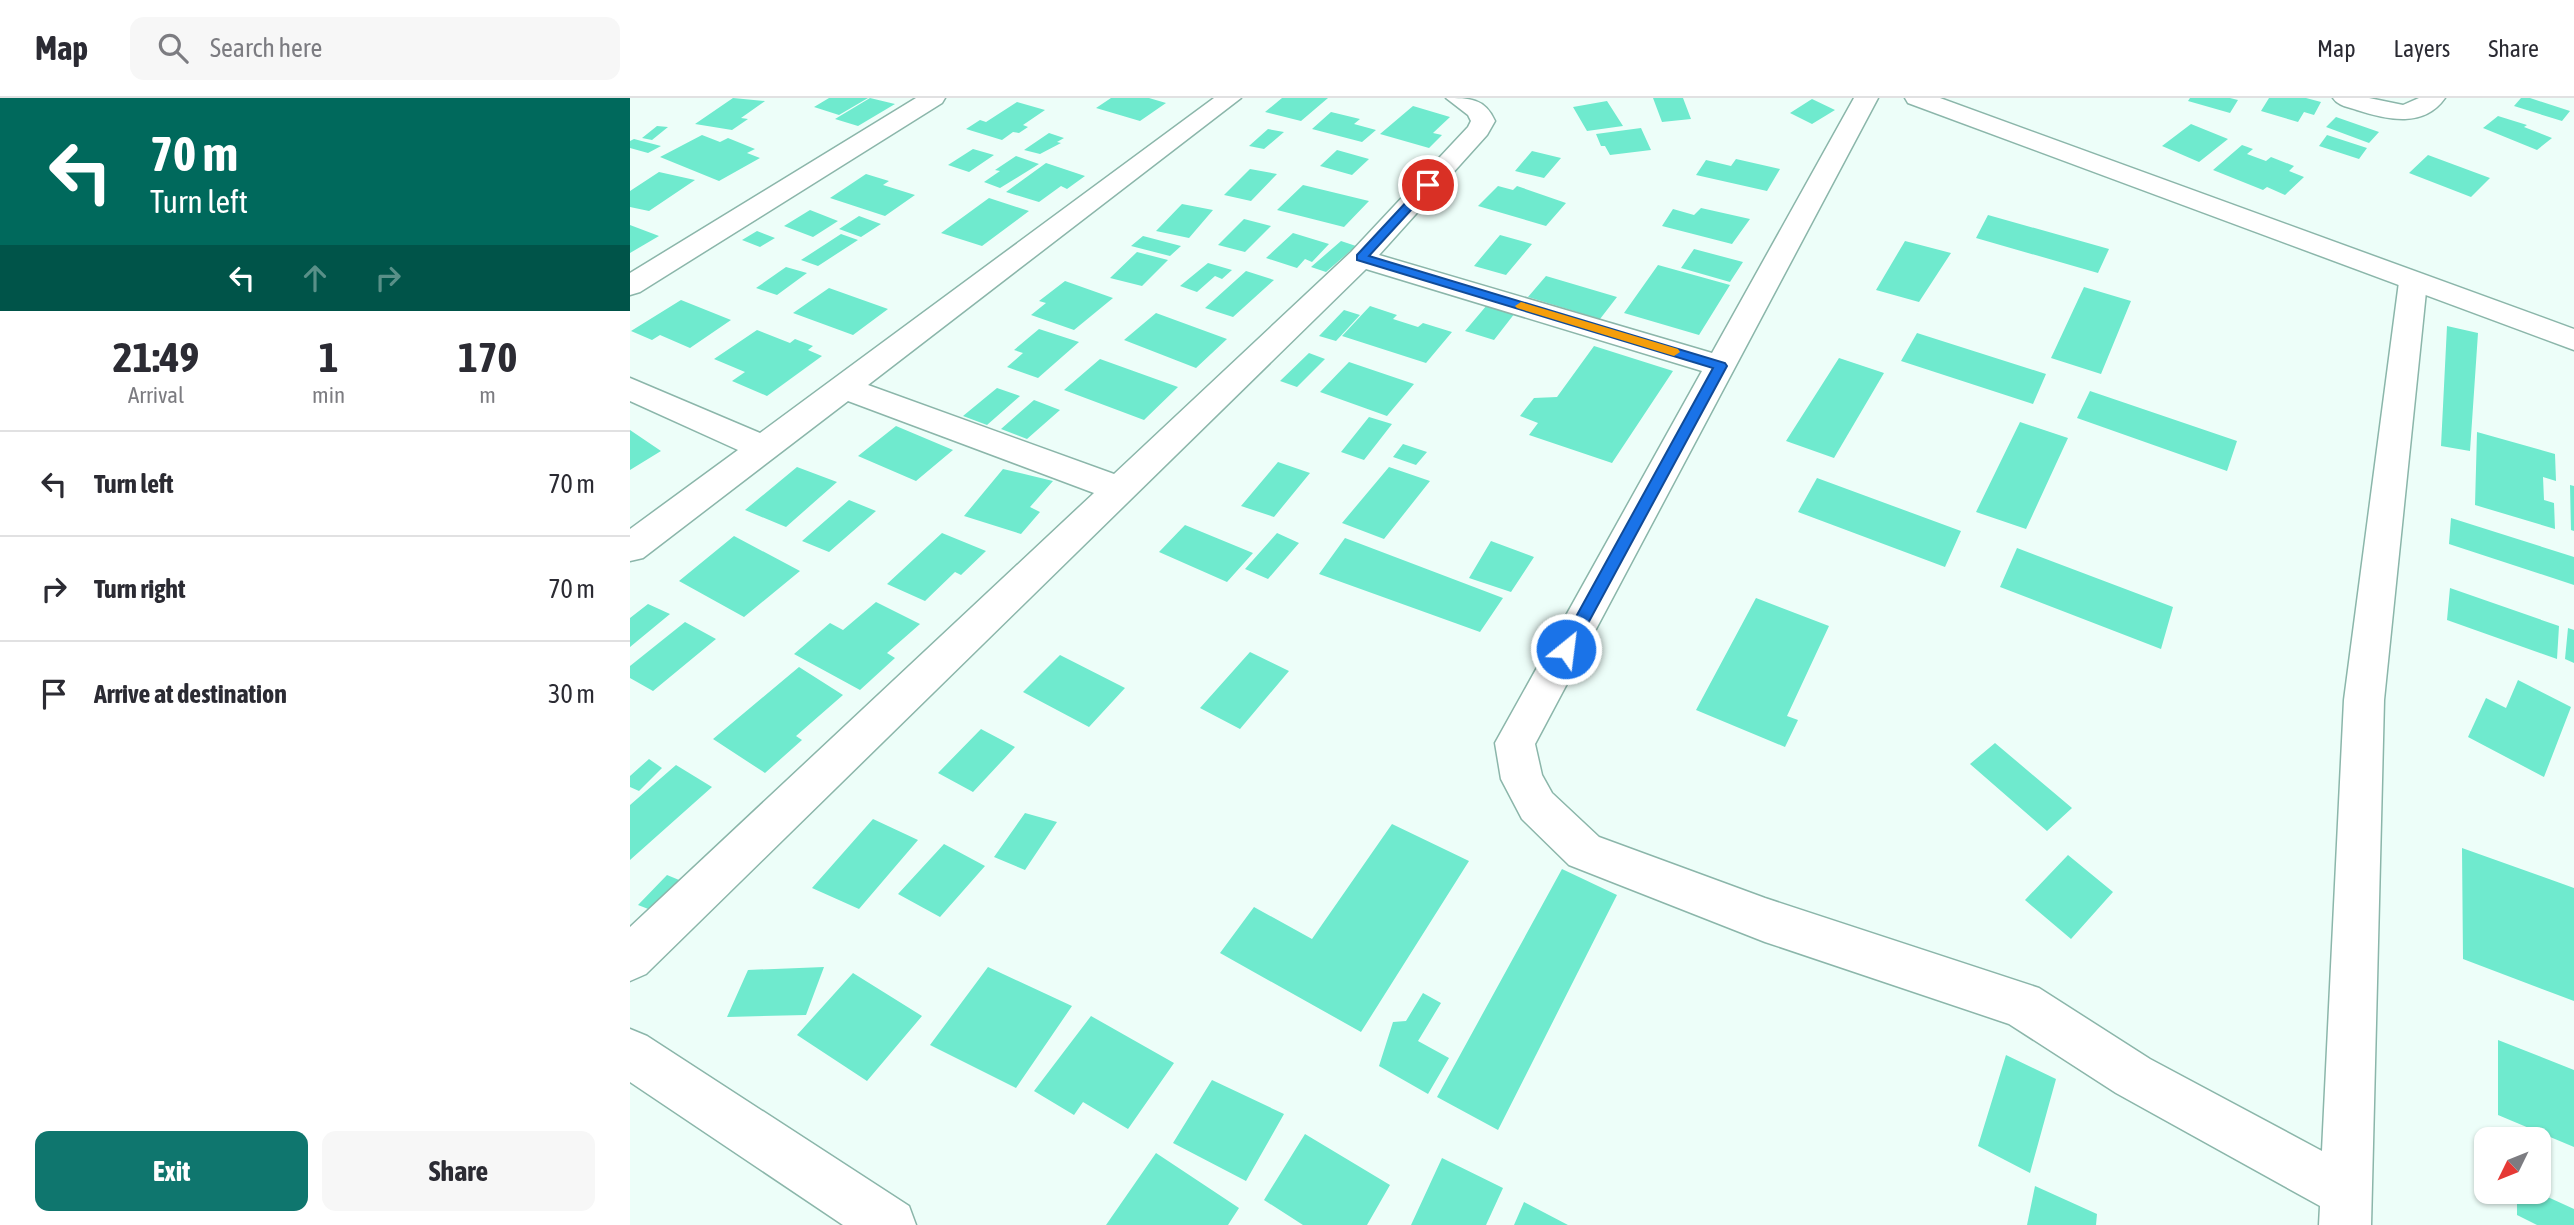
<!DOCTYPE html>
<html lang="en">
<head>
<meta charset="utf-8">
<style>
	:root { --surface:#fff; --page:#f7f7f7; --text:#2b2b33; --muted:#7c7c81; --line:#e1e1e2; --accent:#0f766e }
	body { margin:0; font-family:"Asap Condensed",sans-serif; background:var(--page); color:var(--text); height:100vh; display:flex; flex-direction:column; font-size:26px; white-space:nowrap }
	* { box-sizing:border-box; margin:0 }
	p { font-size:23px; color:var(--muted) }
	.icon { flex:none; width:38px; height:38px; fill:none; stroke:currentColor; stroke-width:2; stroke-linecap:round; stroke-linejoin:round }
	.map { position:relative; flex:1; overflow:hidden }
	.panel { display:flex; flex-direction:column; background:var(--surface); width:630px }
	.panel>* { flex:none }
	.hud { background:#00695c; color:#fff; overflow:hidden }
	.needle { width:46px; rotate:227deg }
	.tools { position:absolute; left:1844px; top:1029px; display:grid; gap:14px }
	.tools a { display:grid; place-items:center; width:77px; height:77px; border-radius:14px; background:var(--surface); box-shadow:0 2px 5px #0004; font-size:35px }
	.pin { position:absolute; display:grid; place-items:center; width:60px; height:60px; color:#fff; margin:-30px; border:4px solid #fff; border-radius:50%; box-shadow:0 2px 7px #0007 }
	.me { position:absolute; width:77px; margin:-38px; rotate:29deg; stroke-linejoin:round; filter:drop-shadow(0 0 5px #0008) }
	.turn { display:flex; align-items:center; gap:24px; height:147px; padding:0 35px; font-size:32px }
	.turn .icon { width:91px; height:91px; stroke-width:2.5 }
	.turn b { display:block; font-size:49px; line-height:60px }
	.lanes { display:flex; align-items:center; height:66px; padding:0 35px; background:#0003; justify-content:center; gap:35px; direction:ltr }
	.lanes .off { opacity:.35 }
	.eta { display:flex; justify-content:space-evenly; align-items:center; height:119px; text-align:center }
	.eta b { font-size:42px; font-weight:700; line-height:49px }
	.action { display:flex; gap:14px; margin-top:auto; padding:14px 35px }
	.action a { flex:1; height:80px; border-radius:14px; background:var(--accent); color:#fff; font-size:28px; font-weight:700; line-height:80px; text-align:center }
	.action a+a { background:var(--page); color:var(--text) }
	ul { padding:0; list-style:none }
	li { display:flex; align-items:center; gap:21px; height:105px; padding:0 35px; border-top:2px solid var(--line) }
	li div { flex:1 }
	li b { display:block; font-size:26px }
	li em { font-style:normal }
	header { display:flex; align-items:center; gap:42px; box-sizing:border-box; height:98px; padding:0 35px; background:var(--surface); border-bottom:2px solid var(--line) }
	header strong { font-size:33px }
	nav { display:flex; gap:38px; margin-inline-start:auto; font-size:24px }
	.search { width:490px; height:63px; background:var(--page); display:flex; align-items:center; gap:18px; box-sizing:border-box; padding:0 24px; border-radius:14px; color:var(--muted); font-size:26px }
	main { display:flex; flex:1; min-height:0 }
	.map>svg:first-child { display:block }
</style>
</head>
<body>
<header>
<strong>Map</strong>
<div class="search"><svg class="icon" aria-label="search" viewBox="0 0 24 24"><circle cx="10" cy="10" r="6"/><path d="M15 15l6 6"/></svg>Search here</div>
<nav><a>Map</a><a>Layers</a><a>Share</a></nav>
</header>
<main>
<section class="panel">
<div class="hud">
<div class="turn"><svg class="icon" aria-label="left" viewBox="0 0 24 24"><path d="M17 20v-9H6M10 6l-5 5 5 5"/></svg><div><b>70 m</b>Turn left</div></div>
<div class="lanes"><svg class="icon" aria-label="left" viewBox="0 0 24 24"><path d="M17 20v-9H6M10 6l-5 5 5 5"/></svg><svg class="icon off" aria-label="ahead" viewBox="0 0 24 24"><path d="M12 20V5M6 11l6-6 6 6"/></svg><svg class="icon off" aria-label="right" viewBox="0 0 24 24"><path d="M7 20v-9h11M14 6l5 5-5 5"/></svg></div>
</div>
<div class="eta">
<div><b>21:49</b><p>Arrival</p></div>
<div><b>1</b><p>min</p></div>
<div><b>170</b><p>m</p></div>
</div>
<ul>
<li><svg class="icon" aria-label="left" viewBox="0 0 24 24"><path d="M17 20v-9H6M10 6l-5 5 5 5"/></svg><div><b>Turn left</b></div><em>70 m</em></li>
<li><svg class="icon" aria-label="right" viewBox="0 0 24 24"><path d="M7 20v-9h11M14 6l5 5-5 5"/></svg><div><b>Turn right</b></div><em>70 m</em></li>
<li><svg class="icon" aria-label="arrive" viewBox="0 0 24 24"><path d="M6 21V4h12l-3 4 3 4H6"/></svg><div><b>Arrive at destination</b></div><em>30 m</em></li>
</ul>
<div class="action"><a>Exit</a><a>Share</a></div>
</section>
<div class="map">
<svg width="1944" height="1127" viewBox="0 0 1944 1127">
	<rect width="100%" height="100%" fill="#edfef9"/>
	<!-- building -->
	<path fill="#6feace" d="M103 0 135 3 111 20 118 21 102 32 65 26Z
		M199 0H238L209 17 184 9Z
		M240 0 265 6 228 28 205 21Z
		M481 0H519L536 5 510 23 466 10Z
		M652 0H698L671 23 635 14Z
		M1023 0H1053L1061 21 1032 24Z
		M1560 0H1600L1608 2 1600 15 1558 3Z
		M1639 0H1676L1691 4 1684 17 1674 14 1668 24 1631 13Z
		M1891 0H1900L1940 13 1932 23 1884 8Z
		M1182 1 1205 12 1182 26 1160 15Z
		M977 3 993 28 957 33 943 9Z
		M387 4 415 12 393 27 398 29 389 35 383 34 372 42 336 31 350 22 356 24Z
		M783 8 820 19 803 35 812 37 799 50 750 36Z
		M701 14 730 21 724 26 746 32 732 44 682 31Z
		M1868 18 1897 27 1894 29 1922 40 1907 52 1853 30Z
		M1706 19 1749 34 1739 45 1696 29Z
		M1561 26 1598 41 1569 64 1532 48Z
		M27 28 38 29 22 42 12 40Z
		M1011 30 1021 52 980 57 975 48H971L966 36Z
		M638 31 654 34 634 51 619 48Z
		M419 35 434 40 427 44 431 45 410 56 394 52Z
		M72 37 90 44 98 40 125 51 117 55 130 60 89 83 30 59Z
		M1697 37 1737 50 1729 61 1689 48Z
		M4 41 31 48 18 55 0 50V43Z
		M1612 47 1623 51 1617 56 1636 63 1641 59 1664 68 1659 73 1674 79 1655 97 1637 89 1633 92 1583 72Z
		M343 51 364 57 339 74 318 67Z
		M707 52 739 61 722 77 690 68Z
		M902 53 931 60 914 80 885 73Z
		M1798 57 1860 80 1841 99 1779 75Z
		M386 58 409 66 370 90 354 84 370 73 365 72Z
		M1106 61 1150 71 1137 93 1066 77 1076 62 1101 68Z
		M416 65 455 78 437 91 431 88 409 104 376 94Z
		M620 71 647 76 621 103 594 97Z
		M29 74 65 82 19 113 0 109V93Z
		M236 76 259 83 253 87 285 97 255 118 200 100Z
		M673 87 739 103 714 129 647 112Z
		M868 88 883 92 887 88 936 105 916 128 848 108Z
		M359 100 399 113 352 148 311 135Z
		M552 106 583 112 559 140 526 133Z
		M1071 110 1120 121 1102 146 1032 128 1043 111 1064 117Z
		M180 112 208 123 183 139 154 128Z
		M1358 117 1479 151 1468 175 1346 140Z
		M229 118 251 126 231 139 209 131Z
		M614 121 641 128 615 154 588 147Z
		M0 127 29 138 0 155Z
		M127 133 145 140 130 149 112 142Z
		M663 135 699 146 682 164 675 161 667 170 636 160Z
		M211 136 228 142 188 168 171 162Z
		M870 137 902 146 876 177 844 168Z
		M513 138 551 148 540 158 501 148Z
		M711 143 726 148 696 174 681 169Z
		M1275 143 1321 155 1289 204 1246 192Z
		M1064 151 1113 164 1100 184 1051 170Z
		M507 154 538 162 512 188 480 180Z
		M578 165 602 172 592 181 585 178 567 194 550 188Z
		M1028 167 1100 187 1069 237 994 215Z
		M156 169 177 175 147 197 126 190Z
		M616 173 644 182 603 219 575 210Z
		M916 178 987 199 970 221 898 199Z
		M435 183 483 200 444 232 401 217 416 205 409 203Z
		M1454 189 1501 203 1471 276 1421 260Z
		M199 190 258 211 223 237 163 215Z
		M51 202 101 222 60 250 30 237 22 242 1 233Z
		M857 207 885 215 864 242 835 233Z
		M740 208 767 217 763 221 788 229 793 225 822 234 796 265 712 238Z
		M714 212 730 217 706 243 689 238Z
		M526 215 597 241 566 270 494 242Z
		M1817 228 1848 235 1840 353 1811 348Z
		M409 231 449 244 408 280 377 269 393 255 384 252Z
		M127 232 160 245 165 241 183 248 178 252 192 258 137 298 102 283 115 274 84 261Z
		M1287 235 1416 276 1403 306 1271 263Z
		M964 248 1043 273 982 365 899 337 908 325 890 318 904 300 927 299Z
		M679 255 695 261 667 289 650 283Z
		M1209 260 1254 275 1204 360 1156 343Z
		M470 261 548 289 514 322 434 292Z
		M719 264 784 286 757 318 690 294Z
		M367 290 390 298 357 327 333 318Z
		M1460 293 1607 343 1597 373 1447 320Z
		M404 302 430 312 397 341 371 331Z
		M739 319 762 326 734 362 711 354Z
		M1390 324 1438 340 1396 431 1346 414Z
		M266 328 323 352 286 383 228 358Z
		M0 332 31 353 0 372Z
		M1847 334 1925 356 1926 383 1913 379 1914 402 1924 405 1925 431 1845 407Z
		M773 346 797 354 786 367 763 359Z
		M648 364 680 375 644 419 611 408Z
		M167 369 207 384 156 429 115 412Z
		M759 369 800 383 754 441 712 425Z
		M373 371 423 383 400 409 410 414 391 436 334 418Z
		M1187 380 1331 433 1315 469 1168 414Z
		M1940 387 1944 388V433L1941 432Z
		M219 402 246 413 199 454 172 443Z
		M1821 420 1944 459V487L1819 446Z
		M555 427 623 455 597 484 529 454Z
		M312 435 356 453 331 477 325 474 295 503 257 486Z
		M647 435 669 445 638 481 615 471Z
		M104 438 170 473 114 519 49 483Z
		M715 440 873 500 850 534 689 476Z
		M861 443 904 459 881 494 839 480Z
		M1387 450 1543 509 1531 551 1370 489Z
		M1820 490 1929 528 1927 561 1817 522Z
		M1126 500 1199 528 1157 618 1168 622 1155 649 1066 612Z
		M246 504 290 526 257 555 265 560 230 592 164 556 200 525 213 532Z
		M18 506 40 516 0 549V520Z
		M55 524 86 541 23 593 0 580V568Z
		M1938 530 1944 532V565L1935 561Z
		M620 554 659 573 610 631 570 610Z
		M430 557 495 590 459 629 393 594Z
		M169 569 213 597 166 638 172 642 135 675 83 641Z
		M1888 582 1941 609 1914 679 1838 639 1856 600 1876 610Z
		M351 631 385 649 343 694 308 675Z
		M1365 645 1442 710 1417 733 1340 666Z
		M19 661 32 670 9 693 0 689V678Z
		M46 667 82 689 0 762V707Z
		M395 715 427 724 395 772 364 759Z
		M243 721 288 742 229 811 182 790Z
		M762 726 839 763 731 934 590 855 624 809 682 841Z
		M314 746 355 768 310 819 268 796Z
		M1832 750 1944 790V903L1833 861Z
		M1438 757 1483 794 1441 841 1395 802Z
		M932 771 987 797 868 1032 807 999Z
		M37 777 54 784 26 814 8 807Z
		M194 869 176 917 97 919 118 872Z
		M358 869 442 908 386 990 300 947Z
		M223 875 292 918 237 983 167 937Z
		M793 895 811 905 788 943 819 960 798 996 749 968 763 924 776 923Z
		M461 918 544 965 498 1031 453 1004 444 1017 404 993Z
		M1868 942 1944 972V1049L1868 1017Z
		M1376 957 1426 981 1400 1075 1348 1048Z
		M582 982 654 1016 616 1083 543 1045Z
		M675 1036 760 1087 737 1127H673L634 1102Z
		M526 1055 609 1110 598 1127H476Z
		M812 1060 873 1090 856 1127H781Z
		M1405 1088 1467 1116 1466 1127H1397Z
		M1887 1094H1907L1944 1111V1127H1907L1887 1117Z
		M894 1104 938 1127H884Z"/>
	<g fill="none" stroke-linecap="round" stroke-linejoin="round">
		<defs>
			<path id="minor" d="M286 0H315L312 5 10 194 0 197V175Z
				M584 0H611L238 287 484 376 721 154 838 29 841 23 838 17 816 0C839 0 855 0 865 23L857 37 749 157 1082 255 1224 0H1248L905 646 912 677 922 695 969 739 1135 800 1409 890 1520 961 1692 1053 1714 602 1769 184 1773 178 1783 175 1793 178 1797 184 1754 602 1741 1127H1689L1690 1108 1486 995 1379 926 1135 844 939 767 892 721 871 681 865 645 1072 273 736 171 16 876 0 883V829L464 395 218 303 13 460 0 463V431L108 352 0 303V280L130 335Z
				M1703 0H1739L1773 7 1789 0H1815C1794 30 1758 22 1727 12 1719 9 1708 8 1703 0Z
				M0 931 17 938 279 1108 286 1127H213L0 984Z"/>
			<path id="tertiary" d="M1275 0H1310L1944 231V252L1278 5Z"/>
		</defs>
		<!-- minor casing -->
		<use href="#minor" stroke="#8bb6aa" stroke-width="3"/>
		<!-- tertiary casing -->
		<use href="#tertiary" stroke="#8bb6aa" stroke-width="3"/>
		<!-- minor -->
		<use href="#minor" fill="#fff" fill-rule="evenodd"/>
		<!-- tertiary -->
		<use href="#tertiary" fill="#fff" fill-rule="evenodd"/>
	</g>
	<!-- route -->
	<path fill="#1a73e8" stroke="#114b97" stroke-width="2" d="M798 84 804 87 802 89 739 158 1095 265 1097 268 942 555 936 557 928 551 931 546 1083 270 727 162V157L794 85Z"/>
	<!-- slow -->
	<path fill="#f59e0b" d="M891 204 1048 251 1050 254 1044 258 887 210 885 208Z"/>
</svg>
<div class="tools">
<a><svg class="needle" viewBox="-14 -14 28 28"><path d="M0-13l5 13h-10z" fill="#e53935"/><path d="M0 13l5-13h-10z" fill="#7c7c81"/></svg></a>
</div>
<div class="pin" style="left:798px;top:87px;background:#d93025"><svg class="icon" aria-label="arrive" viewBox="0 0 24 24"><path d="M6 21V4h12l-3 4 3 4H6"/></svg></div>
<svg class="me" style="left:936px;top:551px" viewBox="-20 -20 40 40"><circle r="17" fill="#1a73e8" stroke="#fff" stroke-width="3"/><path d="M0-11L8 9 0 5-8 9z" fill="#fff"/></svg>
</div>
</main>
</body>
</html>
